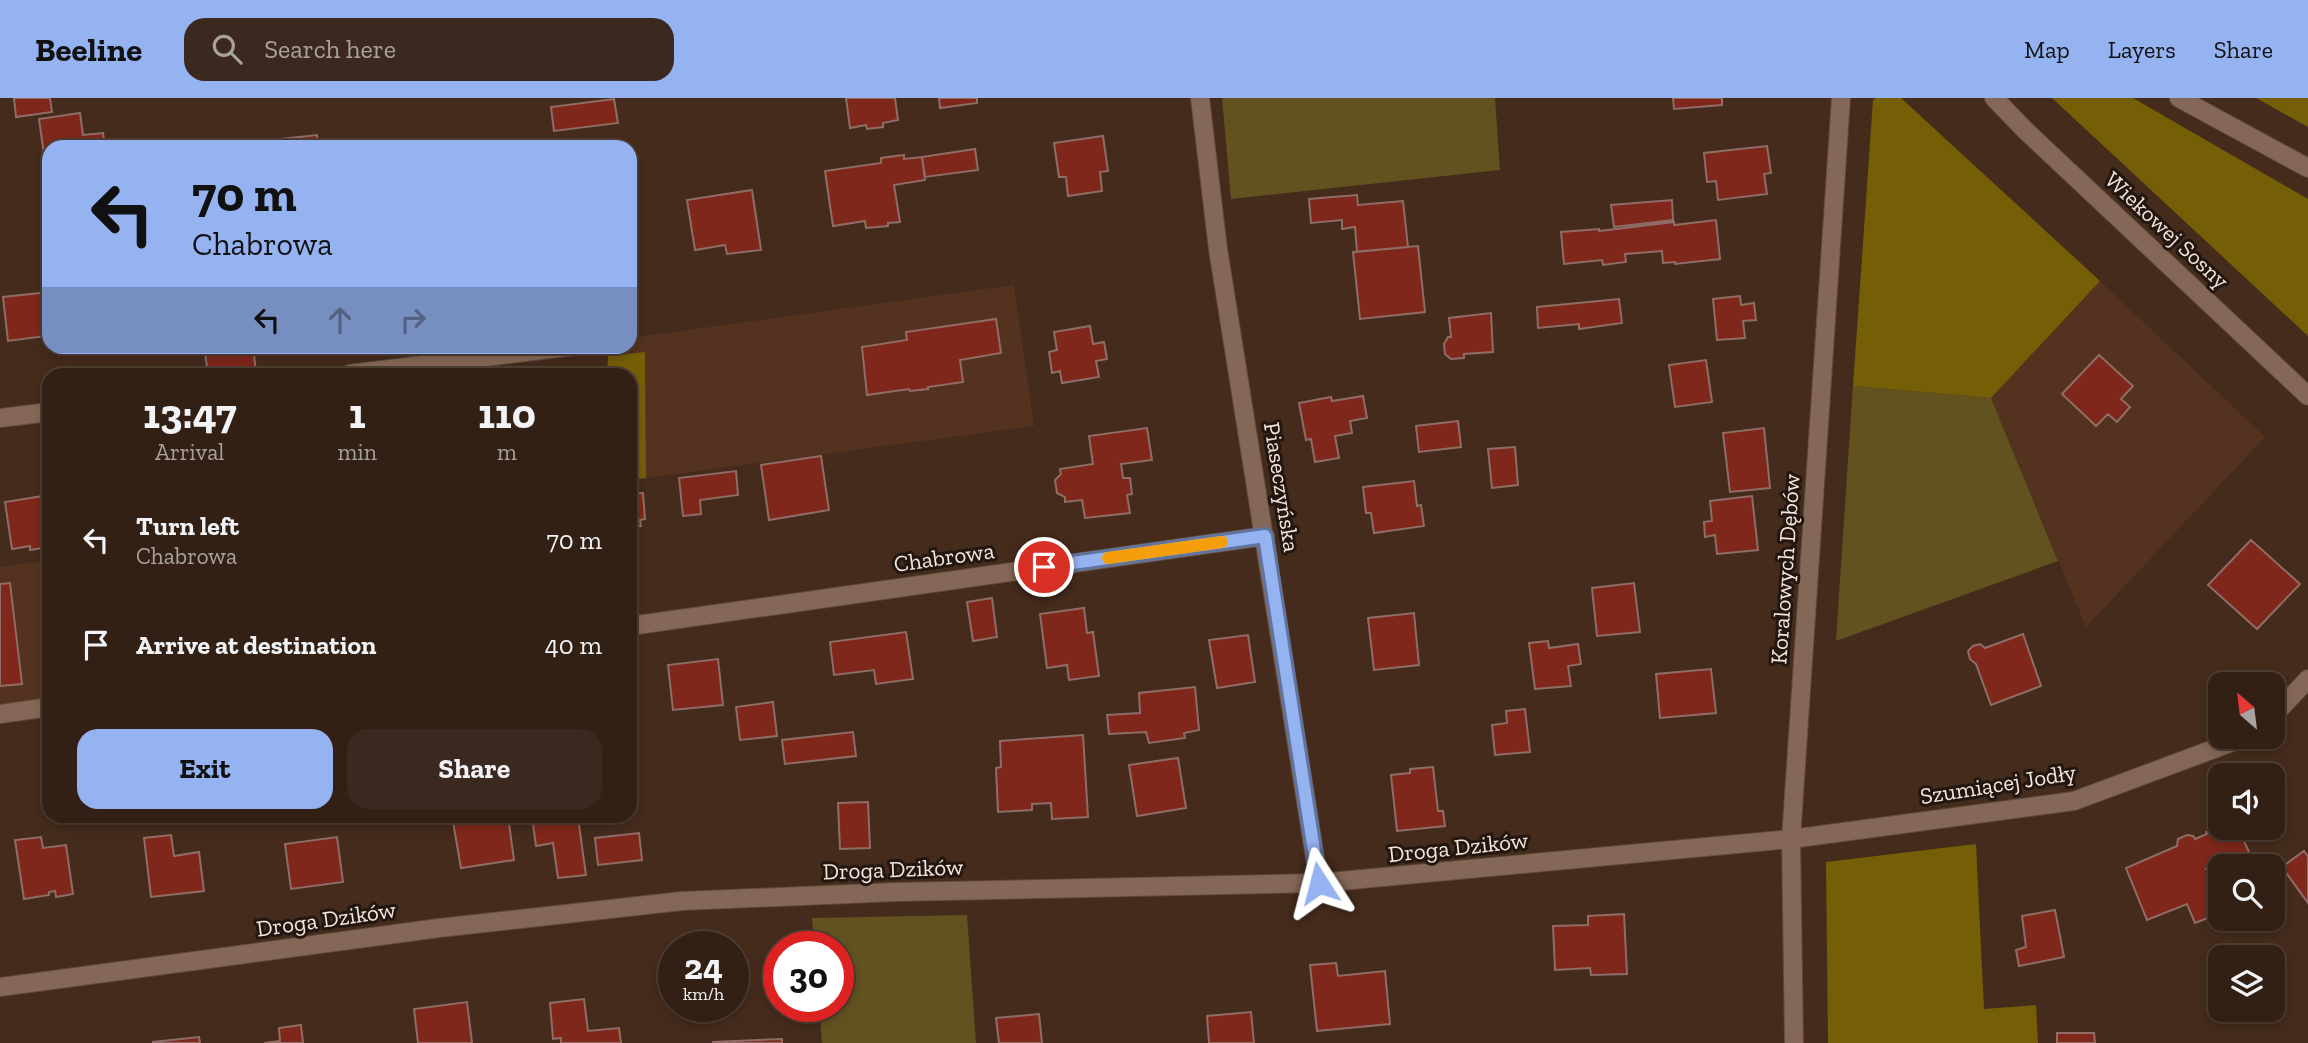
<!DOCTYPE html>
<html lang="en">
<head>
<meta charset="utf-8">
<style>
	:root { --surface:#332015; --page:#3b281e; --text:#f1f3f6; --muted:#a9a3a0; --line:#4e3e34; --accent:#95b2f1 }
	body { margin:0; font-family:"Zilla Slab",serif; background:var(--page); color:var(--text); height:100vh; display:flex; flex-direction:column; font-size:26px; white-space:nowrap }
	* { box-sizing:border-box; margin:0 }
	p { font-size:23px; color:var(--muted) }
	.icon { flex:none; width:38px; height:38px; fill:none; stroke:currentColor; stroke-width:2; stroke-linecap:round; stroke-linejoin:round }
	.map { position:relative; flex:1; overflow:hidden }
	.drawer { position:absolute; left:42px; top:270px; width:595px; height:455px; display:flex; flex-direction:column; background:var(--surface); border-radius:21px; box-shadow:0 4px 10px #0003,0 0 0 2px var(--line) }
	.drawer>* { flex:none }
	.top-card { position:absolute; left:42px; top:42px; width:595px; height:214px; border-radius:21px; box-shadow:0 4px 10px #0003,0 0 0 2px var(--line); background:#95b2f1; color:#111; overflow:hidden }
	.needle { width:46px; rotate:332deg }
	.tools { position:absolute; left:2208px; top:574px; display:grid; gap:14px }
	.tools a { display:grid; place-items:center; width:77px; height:77px; border-radius:14px; background:var(--surface); box-shadow:0 4px 10px #0003,0 0 0 2px var(--line); font-size:35px }
	.speed { position:absolute; left:658px; top:833px; display:flex; gap:14px; font-size:35px; font-weight:700; text-align:center }
	.speed>* { display:grid; place-content:center; width:91px; height:91px; border-radius:50%; background:var(--surface); box-shadow:0 4px 10px #0003,0 0 0 2px var(--line); line-height:1 }
	.speed small { font-size:18px; font-weight:400 }
	.speed .limit { border:10px solid #d22; background:#fff; color:#111 }
	.pin { position:absolute; display:grid; place-items:center; width:60px; height:60px; color:#fff; margin:-30px; border:4px solid #fff; border-radius:50%; box-shadow:0 2px 7px #0007 }
	.me { position:absolute; width:77px; margin:-38px; rotate:351deg; stroke-linejoin:round; filter:drop-shadow(0 0 5px #0008) }
	.turn { display:flex; align-items:center; gap:24px; height:147px; padding:0 35px; font-size:32px }
	.turn .icon { width:91px; height:91px; stroke-width:2.5 }
	.turn b { display:block; font-size:49px; line-height:60px }
	.lanes { display:flex; align-items:center; height:66px; padding:0 35px; background:#0003; justify-content:center; gap:35px; direction:ltr }
	.lanes .off { opacity:.35 }
	.eta { display:flex; justify-content:space-evenly; align-items:center; height:119px; text-align:center }
	.eta b { font-size:42px; font-weight:700; line-height:49px }
	.button { display:flex; gap:14px; margin-top:auto; padding:14px 35px }
	.button a { flex:1; height:80px; border-radius:21px; background:var(--accent); color:#111; font-size:28px; font-weight:700; line-height:80px; text-align:center }
	.button a+a { background:var(--page); color:var(--text) }
	ul { padding:0; list-style:none }
	li { display:flex; align-items:center; gap:21px; height:105px; padding:0 35px }
	li div { flex:1 }
	li b { display:block; font-size:26px }
	li em { font-style:normal }
	header { display:flex; align-items:center; gap:42px; box-sizing:border-box; height:98px; padding:0 35px; background:var(--accent); color:#111 }
	header strong { font-size:33px }
	nav { display:flex; gap:38px; margin-inline-start:auto; font-size:24px }
	.search { width:490px; height:63px; background:var(--page); display:flex; align-items:center; gap:18px; box-sizing:border-box; padding:0 24px; border-radius:21px; color:var(--muted); font-size:26px }
	.map>svg:first-child { display:block }
</style>
</head>
<body>
<header>
<strong>Beeline</strong>
<div class="search"><svg class="icon" aria-label="search" viewBox="0 0 24 24"><circle cx="10" cy="10" r="6"/><path d="M15 15l6 6"/></svg>Search here</div>
<nav><a>Map</a><a>Layers</a><a>Share</a></nav>
</header>
<div class="map">
<svg width="2308" height="945" viewBox="0 0 2308 945">
	<rect width="100%" height="100%" fill="#442b1c"/>
	<!-- built -->
	<path fill="#533320" d="M2100 183 2265 339 2086 529 1991 300Z
		M1014 187 1034 328 646 380 645 255 608 258 609 249 630 248V240Z
		M49 462V599L0 607V469Z"/>
	<!-- green -->
	<path fill="#615220" d="M1222 0H1495L1500 72 1231 101Z
		M1853 288 1991 300 2058 463 1836 543Z
		M967 817 976 945H822L819 908H838V849H814L812 820Z"/>
	<!-- forest -->
	<path fill="#755f06" d="M1876 0H1901L2100 183 1991 300 1853 288 1873 2Z
		M2052 0H2133L2308 101V238Z
		M2256 0H2308V29Z
		M645 254 646 380 630 382V276H607L608 258Z
		M1976 746 1984 911 2036 907 2038 945H1828L1826 764Z"/>
	<!-- building -->
	<path fill="#7e271a" stroke="#8f6d66" stroke-width="2" d="M14 0H50L52 14 16 19Z
		M846 0H895L898 22 883 25V29L867 31 866 27 850 30Z
		M939 0H977V5L940 10Z
		M1673 0H1722V7L1674 11Z
		M614 1 618 25 554 33 551 9Z
		M80 15 83 37 103 35 105 49H49V70L46 71 39 21Z
		M317 37 318 49H241L240 46 271 43 272 48 282 47 281 41Z
		M1103 38 1108 73 1100 74 1102 93 1068 98 1066 79H1059L1054 45Z
		M1767 48 1771 75 1764 76 1767 96 1718 102 1716 83 1707 84 1704 55Z
		M975 51 978 72 925 79 922 59Z
		M904 57V61L922 59 925 82 894 87 900 124 888 125V128L866 130 865 123 833 128 825 73 881 65V60Z
		M752 92 761 152 727 156 725 147 695 152 687 102Z
		M1357 97 1358 107 1403 103 1408 149 1357 154 1355 129 1342 131V122L1311 125 1309 101Z
		M1672 102 1673 122 1614 129 1611 107Z
		M1716 122 1720 161 1675 166V164L1663 165 1662 153 1625 156 1626 164 1603 167 1602 162 1564 166 1561 134 1599 131V133L1674 124V127Z
		M1418 148 1425 214 1360 221 1353 154Z
		M49 194V219L44 220 46 238 8 243 3 199Z
		M1740 198 1741 207 1754 205 1756 222 1743 223 1745 240 1717 242 1713 201Z
		M1619 201 1622 225 1579 231V226L1538 230 1537 209Z
		M1491 215 1493 254 1464 256V260L1451 261 1445 256 1444 246 1448 239H1451L1449 220Z
		M996 221 1001 255 960 262 963 284 928 289V291L910 293 909 291 867 297 862 249 907 242 906 234Z
		M1090 228 1093 246 1104 244 1107 261 1096 263 1099 279 1062 285 1060 273 1052 275 1049 254 1057 252 1054 234Z
		M204 248H253L256 274 208 276Z
		M2099 257 2133 288 2121 301 2130 309 2117 324 2108 316 2096 328 2062 296Z
		M1706 262 1712 304 1675 309 1669 267Z
		M1363 298 1367 320 1350 323 1352 335 1335 338 1339 360 1315 364 1311 341 1306 342 1299 305 1331 299 1332 303Z
		M1458 323 1461 349 1419 354 1416 328Z
		M1147 330 1152 362 1121 366 1123 380H1130L1132 396 1127 397 1130 415 1085 420 1082 402 1065 404V399L1057 395 1055 382 1061 376 1060 371 1093 366 1089 338Z
		M1764 330 1770 390 1730 394 1723 335Z
		M1515 349 1518 387 1492 390 1488 351Z
		M821 358 829 412 769 422 761 367Z
		M736 373 738 397 700 402 701 416 683 418 679 380Z
		M1414 383 1417 408 1421 407 1424 428 1374 435 1371 415H1366L1363 389Z
		M643 395 645 421 640 422 641 428 630 429V396Z
		M49 397V449L30 452V448L12 451 5 404Z
		M1752 398 1758 452 1717 456 1715 437 1705 439 1704 424 1712 423 1710 403Z
		M2251 442 2300 486 2257 531 2208 487Z
		M10 485 22 586 0 588V486Z
		M1634 485 1640 534 1597 538 1592 490Z
		M992 500 997 539 973 543 967 504Z
		M1084 510 1087 535 1093 534 1099 578 1069 582 1067 567 1047 570 1040 516Z
		M1414 515 1419 567 1374 572 1368 520Z
		M906 534 913 581 876 586 874 572 834 577 830 544Z
		M2023 536 2041 588 1991 607 1976 566 1970 561 1968 553 1973 548 1980 546 1985 550Z
		M1248 537 1255 584 1217 590 1209 542Z
		M1548 543 1549 550 1578 546 1581 566 1568 568 1571 588 1535 591 1529 545Z
		M718 561 723 607 673 612 668 567Z
		M1711 571 1716 615 1660 620 1656 576Z
		M1195 589 1199 632 1184 635 1185 640 1149 645 1146 634 1109 636 1107 617 1140 615 1139 595Z
		M773 604 777 638 740 642 736 609Z
		M1525 611 1530 654 1495 657 1492 627 1507 625 1506 613Z
		M853 634 856 658 785 666 782 642Z
		M1083 637 1088 719 1052 721 1051 705 1032 706V712L998 714 996 670 1001 669 1000 643Z
		M1178 660 1186 710 1137 718 1129 667Z
		M1433 669 1438 713H1443L1445 728 1397 733 1391 677 1410 675V671Z
		M868 704 870 750 840 751 838 705Z
		M452 718H508L514 762 461 770Z
		M578 720 586 777 558 780 553 745 536 748 533 726Z
		M2221 728V730H2238L2249 754 2206 771 2209 775 2212 776 2215 783 2217 793 2213 795 2221 815 2195 825 2187 806 2147 822 2126 770 2177 748 2178 741 2187 737 2193 738 2195 741 2207 736 2206 734Z
		M639 735 642 762 598 767 595 740Z
		M171 737 174 758 199 754 204 793 151 799 144 740Z
		M41 739 43 750 66 747 73 796 56 799 55 793 49 794V797L24 801 15 742Z
		M337 739 343 784 291 791 285 746Z
		M2304 753 2308 759V805L2282 769Z
		M2055 812 2064 859 2019 868 2016 852 2026 849 2022 818Z
		M1624 816 1627 876 1591 877 1590 870 1555 872 1553 828 1588 827V818Z
		M674 859V905H666L662 860Z
		M1336 865 1338 878 1385 873 1390 926 1317 933 1310 867Z
		M584 901 588 933 619 930 621 945H561V940L553 941 550 905Z
		M467 904 472 945H418L414 911Z
		M1251 914 1254 945H1209L1207 918Z
		M1039 916 1042 945H999L996 920Z
		M301 927 303 945H264L280 943 279 930Z
		M2057 935H2094L2095 945H2057Z
		M199 939 200 945H153V944Z
		M782 941V945H713V944Z"/>
	<g fill="none" stroke-linecap="round" stroke-linejoin="round">
		<defs>
			<path id="street" d="M1200 0 1218 151 1319 785
				M1994 0 2026 33 2308 298
				M2179 0 2308 70
				M350 276 574 248
				M0 320 49 314
				M630 528 1265 438
				M0 616 49 609
				M2273 618 2308 581
				M0 889 439 830 682 803 896 794 1319 785 1791 741 2074 703 2246 639
				M1794 945 1791 741 1841 0"/>
		</defs>
		<!-- street casing -->
		<use href="#street" stroke="#5f4a3d" stroke-width="20"/>
		<!-- street -->
		<use href="#street" stroke="#846756" stroke-width="18"/>
	</g>
	<g fill="none" stroke-linecap="round" stroke-linejoin="round">
		<defs>
			<path id="route" d="M1044 469 1265 438 1319 785"/>
		</defs>
		<!-- route casing -->
		<use href="#route" stroke="#61749d" stroke-width="18"/>
		<!-- route -->
		<use href="#route" stroke="#95b2f1" stroke-width="12"/>
		<!-- slow -->
		<path stroke="#f59e0b" stroke-width="12" d="M1108 460 1222 444"/>
	</g>
	<g text-anchor="middle" stroke-width="6" stroke-linejoin="round" paint-order="stroke">
		<!-- street labels -->
		<g font-size="23" fill="#f6e5dc" stroke="#221710">
			<text transform="translate(2167 132) rotate(43)" y="8">Wiekowej Sosny</text>
			<text transform="translate(1282 389) rotate(81)" y="8">Piaseczyńska</text>
			<text transform="translate(944 459) rotate(-8)" y="8">Chabrowa</text>
			<text transform="translate(1785 471) rotate(-86)" y="8">Koralowych Dębów</text>
			<text transform="translate(1998 686) rotate(-9)" y="8">Szumiącej Jodły</text>
			<text transform="translate(1458 749) rotate(-6)" y="8">Droga Dzików</text>
			<text transform="translate(893 771) rotate(-2)" y="8">Droga Dzików</text>
			<text transform="translate(326 821) rotate(-8)" y="8">Droga Dzików</text>
		</g>
	</g>
</svg>
<div class="tools">
<a><svg class="needle" viewBox="-14 -14 28 28"><path d="M0-13l5 13h-10z" fill="#e53935"/><path d="M0 13l5-13h-10z" fill="#a9a3a0"/></svg></a>
<a><svg class="icon" aria-label="sound" viewBox="0 0 24 24"><path d="M4 9h4l5-4v14l-5-4H4zM17 9q2 3 0 6"/></svg></a>
<a><svg class="icon" aria-label="search" viewBox="0 0 24 24"><circle cx="10" cy="10" r="6"/><path d="M15 15l6 6"/></svg></a>
<a><svg class="icon" aria-label="layers" viewBox="0 0 24 24"><path d="M12 4l9 5-9 5-9-5zM3 14l9 5 9-5"/></svg></a>
</div>
<div class="speed"><div>24<small>km/h</small></div><div class="limit">30</div></div>
<div class="pin" style="left:1044px;top:469px;background:#d93025"><svg class="icon" aria-label="arrive" viewBox="0 0 24 24"><path d="M6 21V4h12l-3 4 3 4H6"/></svg></div>
<svg class="me" style="left:1319px;top:785px" viewBox="-20 -20 40 40"><path d="M0-17L14 15 0 8-14 15z" fill="#95b2f1" stroke="#fff" stroke-width="4"/></svg>
<div class="top-card">
<div class="turn"><svg class="icon" aria-label="left" viewBox="0 0 24 24"><path d="M17 20v-9H6M10 6l-5 5 5 5"/></svg><div><b>70 m</b>Chabrowa</div></div>
<div class="lanes"><svg class="icon" aria-label="left" viewBox="0 0 24 24"><path d="M17 20v-9H6M10 6l-5 5 5 5"/></svg><svg class="icon off" aria-label="ahead" viewBox="0 0 24 24"><path d="M12 20V5M6 11l6-6 6 6"/></svg><svg class="icon off" aria-label="right" viewBox="0 0 24 24"><path d="M7 20v-9h11M14 6l5 5-5 5"/></svg></div>
</div>
<section class="drawer">
<div class="eta">
<div><b>13:47</b><p>Arrival</p></div>
<div><b>1</b><p>min</p></div>
<div><b>110</b><p>m</p></div>
</div>
<ul>
<li><svg class="icon" aria-label="left" viewBox="0 0 24 24"><path d="M17 20v-9H6M10 6l-5 5 5 5"/></svg><div><b>Turn left</b><p>Chabrowa</p></div><em>70 m</em></li>
<li><svg class="icon" aria-label="arrive" viewBox="0 0 24 24"><path d="M6 21V4h12l-3 4 3 4H6"/></svg><div><b>Arrive at destination</b></div><em>40 m</em></li>
</ul>
<div class="button"><a>Exit</a><a>Share</a></div>
</section>
</div>
</body>
</html>
